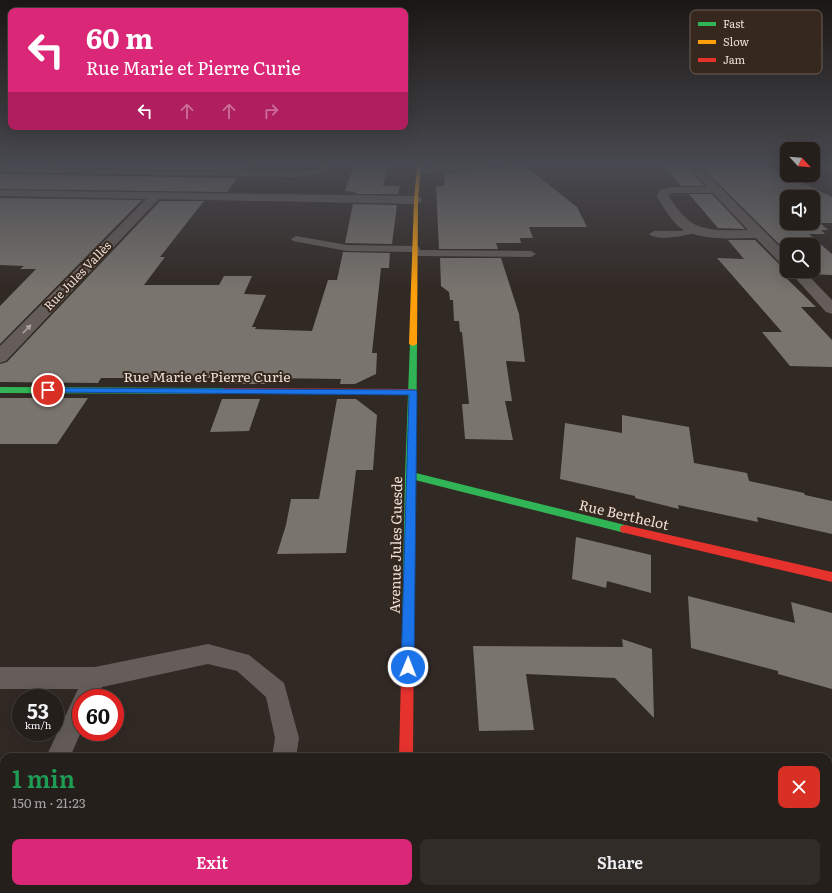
<!DOCTYPE html>
<html lang="en">
<head>
<meta charset="utf-8">
<style>
	:root { --surface:#251f1b; --page:#312c28; --text:#f1f3f6; --muted:#a3a2a3; --line:#423d3a; --accent:#db2777 }
	body { margin:0; font-family:Literata,serif; background:var(--page); color:var(--text); height:100vh; display:flex; flex-direction:column; font-size:15px; white-space:nowrap }
	* { box-sizing:border-box; margin:0 }
	p { font-size:13px; color:var(--muted) }
	.icon { flex:none; width:22px; height:22px; fill:none; stroke:currentColor; stroke-width:2; stroke-linecap:round; stroke-linejoin:round }
	.map { position:relative; flex:1; overflow:hidden }
	.details { position:absolute; left:0px; top:753px; width:832px; height:140px; display:flex; flex-direction:column; background:var(--surface); border-radius:12px 12px 0 0; box-shadow:0 4px 16px #0002,0 0 0 1px var(--line) }
	.details>* { flex:none }
	.hud { position:absolute; left:8px; top:8px; width:400px; height:122px; border-radius:8px; box-shadow:0 4px 16px #0002,0 0 0 1px var(--line); background:#db2777; color:#fff; overflow:hidden }
	.needle { width:26px; rotate:116deg }
	.fabs { position:absolute; left:780px; top:142px; display:grid; gap:8px }
	.fabs a { display:grid; place-items:center; width:40px; height:40px; border-radius:8px; background:var(--surface); box-shadow:0 4px 16px #0002,0 0 0 1px var(--line); font-size:20px }
	.speed { position:absolute; left:12px; top:689px; display:flex; gap:8px; font-size:20px; font-weight:700; text-align:center }
	.speed>* { display:grid; place-content:center; width:52px; height:52px; border-radius:50%; background:var(--surface); box-shadow:0 4px 16px #0002,0 0 0 1px var(--line); line-height:1 }
	.speed small { font-size:10px; font-weight:400 }
	.speed .limit { border:6px solid #d22; background:#fff; color:#111 }
	.pin { position:absolute; display:grid; place-items:center; width:34px; height:34px; color:#fff; margin:-17px; border:2px solid #fff; border-radius:50%; box-shadow:0 1px 4px #0007 }
	.me { position:absolute; width:44px; margin:-22px; rotate:1deg; stroke-linejoin:round; filter:drop-shadow(0 0 3px #0008) }
	.turn { display:flex; align-items:center; gap:14px; height:84px; padding:0 12px; font-size:18px }
	.turn .icon { width:52px; height:52px; stroke-width:2.5 }
	.turn b { display:block; font-size:28px; line-height:34px }
	.lanes { display:flex; align-items:center; height:38px; padding:0 12px; background:#0003; justify-content:center; gap:20px; direction:ltr }
	.lanes .off { opacity:.35 }
	.round { display:grid; place-items:center; flex:none; width:42px; height:42px; border-radius:8px; background:var(--page) }
	.summary { display:flex; align-items:center; justify-content:space-between; height:68px; padding:0 12px }
	h1 { font-size:24px; font-weight:600; line-height:30px; color:#1e9e55 }
	.cta { display:flex; gap:8px; margin-top:auto; padding:8px 12px }
	.cta a { flex:1; height:46px; border-radius:8px; background:var(--accent); color:#fff; font-size:16px; font-weight:600; line-height:46px; text-align:center }
	.cta a+a { background:var(--page); color:var(--text) }
	.map>svg:first-child { display:block }
</style>
</head>
<body>
<div class="map">
<svg width="832" height="893" viewBox="0 0 832 893">
	<rect width="100%" height="100%" fill="#312924"/>
	<!-- building -->
	<path fill="#79746e" fill-rule="evenodd" d="M0 165H245L242 171 0 167Z
		M354 165H388L383 186H400L398 194H355L356 192 345 191Z
		M524 165 577 207 587 227H529L533 238H520L521 243H496L498 249H439L436 186H444L445 173Z
		M664 165H686L704 186H681Z
		M700 165H766L832 197V223H820L828 230H821L825 234H809L832 254V275L809 274 806 271H813V245H787V252ZM787 197H813V223H787Z
		M0 174 237 178 227 192 0 189Z
		M689 194H712L745 229 718 228Z
		M0 198 142 200 0 344V306L36 269H20L24 266 0 265Z
		M160 201H204L160 257H165L144 285H219L224 276H252L244 294 266 295 252 327H256L255 329 312 331 328 280H337L343 252 390 253 389 268H381L372 353H377L376 374 355 384H340L341 379 267 378 265 384H227L229 378H101L98 383 0 382V364L7 362Z
		M353 204 397 205 392 244 345 243Z
		M728 240H755L781 266 787 267V271L790 274H782L816 307H801L832 340V367L790 366 762 332H782L717 258 744 259Z
		M440 258H501L519 314 525 362 506 361 512 401H505L513 440 465 439 462 404H469L462 332H460L459 321H454L453 300H450L449 292 441 286Z
		M0 398H88L57 444H0Z
		M222 399H260L249 431 210 432Z
		M337 399H356L377 415 373 470H356L346 553 277 554 286 525 291 499H319Z
		M622 415 689 427 694 463 747 473 749 481 804 493 805 495 832 501V534L757 517 758 522 678 505 679 509 635 498V496L560 479 565 423 622 433Z
		M576 537 651 555V593L607 581 606 588 572 579Z
		M688 596 795 623 791 602 832 613V689L778 674V671L691 648Z
		M622 639 652 649 654 718 615 678 526 674 534 730 479 731 473 646 623 647Z"/>
	<g fill="none" stroke-linecap="round" stroke-linejoin="round">
		<!-- lane -->
		<path fill="#645d59" fill-rule="evenodd" d="M325 165H333L325 173 294 177 0 172V168L294 173 320 169Z
			M695 227 698 228 699 230 698 232C688 235 658 242 649 234L654 231H681Z
			M296 236 347 245 416 246 419 247 420 250 531 251 536 254 531 257 416 256 413 255 412 252 347 251 293 241 291 239Z
			M208 644 249 655 284 683 299 738 296 757H272L275 738 266 697 237 671 208 664 102 687 97 698H81V732L70 757H46L78 689H0V667H95Z
			M4 858V889H9L0 893V859Z
			M250 889H278V893H250Z"/>
		<!-- street -->
		<path fill="#645d59" fill-rule="evenodd" d="M447 165H488L483 168 419 174 414 171 419 168Z
			M687 165H698L787 254V266L782 265 756 238C733 238 695 242 677 225 669 217 663 206 657 197L659 190 673 187H707ZM673 193H713L748 230C729 230 702 233 687 219 680 213 674 204 669 197V194Z
			M817 165 832 166V173L818 167Z
			M0 190 416 196 420 197 422 200 420 203 416 204 159 199 6 361 0 363V346L146 199 0 196Z
			M789 271H804L832 300V314L826 312Z"/>
		<!-- fast -->
		<path fill="#30b455" fill-rule="evenodd" d="M410 342H413L417 344 416 473 625 525 629 526 630 529 629 532 625 533 415 480 414 634 412 638 408 640 404 638 402 634 405 475Z
			M0 387 224 388 228 391 224 394 0 393Z"/>
		<!-- slow -->
		<path fill="#ff9f0a" fill-rule="evenodd" d="M417 165H421L418 200 417 344 413 346 409 344 414 200Z"/>
		<!-- jam -->
		<path fill="#e5322d" fill-rule="evenodd" d="M224 388 413 389 417 392 413 395 221 393 220 391Z
			M625 525 832 572V582L625 533 621 532 620 529 621 526Z
			M408 628 412 630 414 634 413 757H399L402 634 404 630Z
			M396 889H412V893H396Z"/>
	</g>
	<!-- one-way arrows -->
	<defs><path id="oneway-solid" d="M-6-.8H1V-3.2L6.5 0L1 3.2V.8H-6Z"/></defs>
	<use fill="#ada49f" href="#oneway-solid" transform="translate(27 329) rotate(-46)"/>
	<!-- sky -->
	<linearGradient id="sky" x2="0" y2="1"><stop stop-color="#1b1714"/><stop offset="0.57" stop-color="#484950"/><stop offset="1" stop-color="#484950" stop-opacity="0"/></linearGradient>
	<rect width="832" height="290" fill="url(#sky)"/>
	<!-- route -->
	<path fill="#1a73e8" stroke="#114b97" d="M48 388 416 390 417 392 414 667 412 671 408 673 403 671 401 667 409 395 45 392 44 390Z"/>
	<g text-anchor="middle" stroke-width="4" stroke-linejoin="round" paint-order="stroke">
		<!-- far-street labels -->
		<g font-size="12" fill="#e9dfd8" stroke="#37281e">
			<text transform="translate(78 276) rotate(-46)" y="4">Rue Jules Vallès</text>
		</g>
		<!-- street labels -->
		<g font-size="14" fill="#e9dfd8" stroke="#37281e">
			<text x="207" y="382">Rue Marie et Pierre Curie</text>
			<text transform="translate(624 515) rotate(13)" y="5">Rue Berthelot</text>
			<text transform="translate(396 545) rotate(-89)" y="5">Avenue Jules Guesde</text>
		</g>
	</g>
	<!-- legend -->
	<rect x="690" y="10" width="132" height="64" rx="6" fill="#37281e" stroke="#6c5f56" stroke-width="1"/>
	<rect x="698" y="22" width="18" height="4" fill="#30b455"/>
	<rect x="698" y="40" width="18" height="4" fill="#ff9f0a"/>
	<rect x="698" y="58" width="18" height="4" fill="#e5322d"/>
	<g font-size="11" fill="#e9dfd8">
		<text x="723" y="28">Fast</text>
		<text x="723" y="46">Slow</text>
		<text x="723" y="64">Jam</text>
	</g>
</svg>
<div class="fabs">
<a><svg class="needle" viewBox="-14 -14 28 28"><path d="M0-13l5 13h-10z" fill="#e53935"/><path d="M0 13l5-13h-10z" fill="#a3a2a3"/></svg></a>
<a><svg class="icon" aria-label="sound" viewBox="0 0 24 24"><path d="M4 9h4l5-4v14l-5-4H4zM17 9q2 3 0 6"/></svg></a>
<a><svg class="icon" aria-label="search" viewBox="0 0 24 24"><circle cx="10" cy="10" r="6"/><path d="M15 15l6 6"/></svg></a>
</div>
<div class="speed"><div>53<small>km/h</small></div><div class="limit">60</div></div>
<div class="pin" style="left:48px;top:390px;background:#d93025"><svg class="icon" aria-label="arrive" viewBox="0 0 24 24"><path d="M6 21V4h12l-3 4 3 4H6"/></svg></div>
<svg class="me" style="left:408px;top:667px" viewBox="-20 -20 40 40"><circle r="17" fill="#1a73e8" stroke="#fff" stroke-width="3"/><path d="M0-11L8 9 0 5-8 9z" fill="#fff"/></svg>
<div class="hud">
<div class="turn"><svg class="icon" aria-label="left" viewBox="0 0 24 24"><path d="M17 20v-9H6M10 6l-5 5 5 5"/></svg><div><b>60 m</b>Rue Marie et Pierre Curie</div></div>
<div class="lanes"><svg class="icon" aria-label="left" viewBox="0 0 24 24"><path d="M17 20v-9H6M10 6l-5 5 5 5"/></svg><svg class="icon off" aria-label="ahead" viewBox="0 0 24 24"><path d="M12 20V5M6 11l6-6 6 6"/></svg><svg class="icon off" aria-label="ahead" viewBox="0 0 24 24"><path d="M12 20V5M6 11l6-6 6 6"/></svg><svg class="icon off" aria-label="right" viewBox="0 0 24 24"><path d="M7 20v-9h11M14 6l5 5-5 5"/></svg></div>
</div>
<section class="details">
<div class="summary"><div><h1>1 min</h1><p>150 m · 21:23</p></div><a class="round" style="background:#d93025;color:#fff"><svg class="icon" aria-label="close" viewBox="0 0 24 24"><path d="M6 6l12 12M18 6L6 18"/></svg></a></div>
<div class="cta"><a>Exit</a><a>Share</a></div>
</section>
</div>
</body>
</html>
